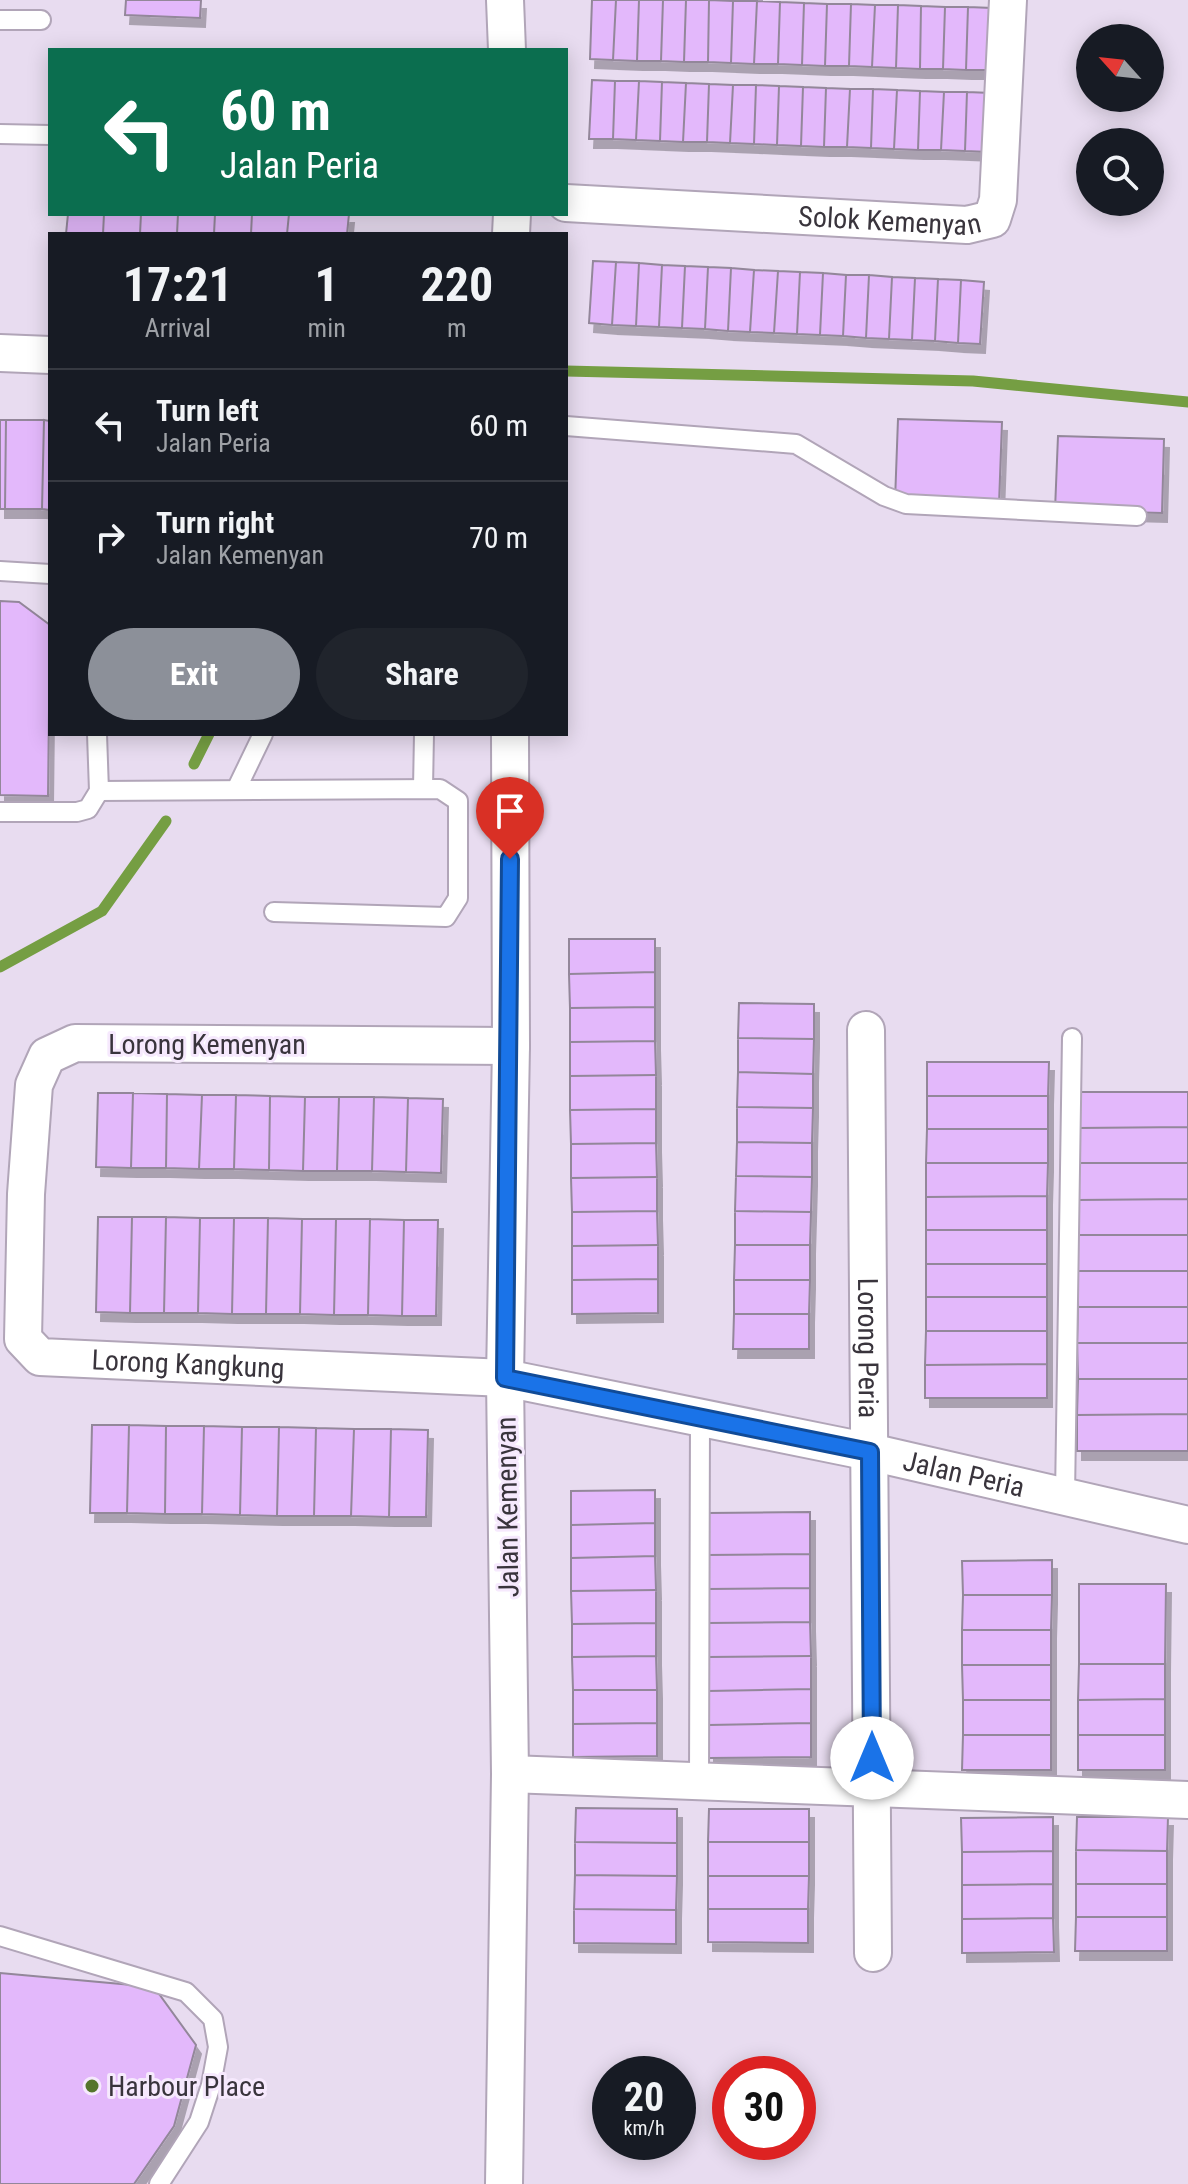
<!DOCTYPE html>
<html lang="en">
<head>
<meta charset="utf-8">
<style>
	:root { --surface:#171b24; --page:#20242c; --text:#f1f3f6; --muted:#9ea1a6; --line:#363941; --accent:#8c9099 }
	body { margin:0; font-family:"Roboto Condensed",sans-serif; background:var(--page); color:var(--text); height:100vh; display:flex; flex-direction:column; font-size:30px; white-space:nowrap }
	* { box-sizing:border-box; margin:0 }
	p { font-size:26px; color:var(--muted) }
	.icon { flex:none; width:44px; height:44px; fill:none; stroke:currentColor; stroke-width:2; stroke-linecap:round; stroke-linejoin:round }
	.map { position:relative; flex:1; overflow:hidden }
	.sheet { position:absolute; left:48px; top:232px; width:520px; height:504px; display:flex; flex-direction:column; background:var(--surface); border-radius:0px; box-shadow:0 4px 20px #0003 }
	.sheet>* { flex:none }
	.guide { position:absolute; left:48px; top:48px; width:520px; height:168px; border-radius:0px; box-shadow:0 4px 20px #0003; background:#0b6e4f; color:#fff; overflow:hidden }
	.needle { width:52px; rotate:297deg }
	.buttons { position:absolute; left:1076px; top:24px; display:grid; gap:16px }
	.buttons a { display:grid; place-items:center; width:88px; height:88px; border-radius:50%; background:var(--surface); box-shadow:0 4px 20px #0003; font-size:40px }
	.speed { position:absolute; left:592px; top:2056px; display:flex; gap:16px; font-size:40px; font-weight:700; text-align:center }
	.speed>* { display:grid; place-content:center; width:104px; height:104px; border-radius:50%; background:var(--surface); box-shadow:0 4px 20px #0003; line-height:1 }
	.speed small { font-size:20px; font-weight:400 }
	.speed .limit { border:12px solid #d22; background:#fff; color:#111 }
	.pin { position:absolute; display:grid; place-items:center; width:68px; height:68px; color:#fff; margin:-82px -34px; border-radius:50% 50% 50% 0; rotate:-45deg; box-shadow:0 0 8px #0007 }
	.pin .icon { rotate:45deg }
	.me { position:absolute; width:88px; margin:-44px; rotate:0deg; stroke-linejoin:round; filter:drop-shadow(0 0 6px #0008) }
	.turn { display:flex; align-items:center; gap:28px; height:168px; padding:0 40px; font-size:36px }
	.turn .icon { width:104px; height:104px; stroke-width:2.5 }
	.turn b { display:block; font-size:56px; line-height:68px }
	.eta { display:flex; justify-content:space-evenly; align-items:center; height:136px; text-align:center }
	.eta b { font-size:48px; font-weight:700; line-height:56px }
	.button { display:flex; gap:16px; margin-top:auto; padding:16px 40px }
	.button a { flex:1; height:92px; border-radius:48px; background:var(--accent); color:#fff; font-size:32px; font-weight:700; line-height:92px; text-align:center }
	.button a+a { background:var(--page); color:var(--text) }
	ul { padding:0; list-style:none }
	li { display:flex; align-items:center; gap:24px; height:112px; padding:0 40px; border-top:2px solid var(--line) }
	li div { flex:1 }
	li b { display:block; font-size:30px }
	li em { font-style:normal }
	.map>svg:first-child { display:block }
</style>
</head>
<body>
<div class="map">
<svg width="1188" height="2184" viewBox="0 0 1188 2184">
	<defs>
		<filter id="shadow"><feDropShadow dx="5" dy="9" stdDeviation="0" flood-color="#0004"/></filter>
	</defs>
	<rect width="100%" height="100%" fill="#e8dcf0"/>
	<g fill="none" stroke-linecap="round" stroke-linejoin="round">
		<!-- stream -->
		<path stroke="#759e43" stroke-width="11" d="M566 371 973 381 1188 402
			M194 764 209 734
			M0 967 102 911 166 821"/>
	</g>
	<!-- building -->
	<path fill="#e3b8fb" stroke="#93879a" stroke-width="2" filter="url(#shadow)" d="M126 0H201L200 18 125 15Z
		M592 0H616L613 60 590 59Z
		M616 0H639L637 61 613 60Z
		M639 0H663L661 61H637Z
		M663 0H686L684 62 661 61Z
		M686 0H709L708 62H684Z
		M709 0 733 1 731 63 708 62Z
		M733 1H757L754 64 731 63Z
		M757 1 780 2 778 64H754Z
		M780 2 804 3 802 65 778 64Z
		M804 3 827 4 825 66 802 65Z
		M827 4H851L849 66H825Z
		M851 4 875 5 872 67 849 66Z
		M875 5H898L896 68 872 67Z
		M898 5 921 6 920 69 896 68Z
		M921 6 945 7 943 69H920Z
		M945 7H968L966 70 943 69Z
		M968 7 992 8 990 70H966Z
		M592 80 615 81 613 139H589Z
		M615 81H639L636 140 613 139Z
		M639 81 662 82 660 141 636 140Z
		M662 82 686 83 683 142 660 141Z
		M686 83 709 84 707 142H683Z
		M709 84 733 85 730 143 707 142Z
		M733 85H756L754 144 730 143Z
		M756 85 779 86 777 145 754 144Z
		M779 86 803 87 801 146 777 145Z
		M803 87 826 88 824 147 801 146Z
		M826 88 850 89 847 147H824Z
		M850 89H873L871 148 847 147Z
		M873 89 897 90 894 149 871 148Z
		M897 90 920 91 918 150 894 149Z
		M920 91 944 92 941 150H918Z
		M944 92H967L965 151 941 150Z
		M967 92 991 93 989 152 965 151Z
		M68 214H104L103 234H66Z
		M104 214H141L140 234H103Z
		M141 214H178L177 234H140Z
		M178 214H215L214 234H177Z
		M215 214H252L251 234H214Z
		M252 214H289L287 234H251Z
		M289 214H349L347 234H287Z
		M593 261 616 262 612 325 589 323Z
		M616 262 639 263 636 326 612 325Z
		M639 263 662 265 659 327 636 326Z
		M662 265 685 266 682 328 659 327Z
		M685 266 708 267 705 329 682 328Z
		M708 267 731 268 728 331 705 329Z
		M731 268 754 270 750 332 728 331Z
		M754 270 778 271 774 333 750 332Z
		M778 271 800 272 797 334 774 333Z
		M800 272 823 273 820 335 797 334Z
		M823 273 846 275 843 336 820 335Z
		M846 275H869L866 338 843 336Z
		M869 275 892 277 889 339 866 338Z
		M892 277 915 278 912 340 889 339Z
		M915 278 938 279 935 341 912 340Z
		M938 279 961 280 958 343 935 341Z
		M961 280 984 282 980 344 958 343Z
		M898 419 1002 422 999 504 895 501Z
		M0 420H6L5 509H0Z
		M6 420H44L42 509H5Z
		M44 420 50 421V510L42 509Z
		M1058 436 1164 439 1162 513 1055 510Z
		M0 601 19 602 50 625 48 796 0 795Z
		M569 939H655V972L569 974Z
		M655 972V1007L570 1008 569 974Z
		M739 1003 814 1004V1039L738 1038Z
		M655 1007V1041L570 1042V1008Z
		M738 1038 814 1039 813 1074 738 1072Z
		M655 1041 656 1075 570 1076V1042Z
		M927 1062H1049L1048 1096H927Z
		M738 1072 813 1074V1108L737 1107Z
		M656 1075V1109L570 1110V1076Z
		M1079 1092H1188V1127L1078 1128Z
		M98 1093H133L131 1168 96 1167Z
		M133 1093 167 1094 166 1168H131Z
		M167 1094 202 1095 199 1169 166 1168Z
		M202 1095H236L234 1169H199Z
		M236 1095 270 1096 269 1170 234 1169Z
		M270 1096 305 1097 303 1171 269 1170Z
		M927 1096H1048V1129H927Z
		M305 1097H339L337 1171H303Z
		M339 1097H374L372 1171H337Z
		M374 1097 408 1098 406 1172 372 1171Z
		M408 1098 443 1099 441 1173 406 1172Z
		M737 1107 813 1108 812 1143 737 1142Z
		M656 1109V1143L571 1144 570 1110Z
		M1188 1127V1163H1079L1078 1128Z
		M927 1129H1048V1163H926Z
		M737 1142 812 1143V1177L736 1176Z
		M656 1143 657 1177 571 1178V1144Z
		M926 1163H1048L1047 1196 926 1197Z
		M1079 1163H1188V1199L1078 1200Z
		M736 1176 812 1177 811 1212 735 1211Z
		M657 1177V1211L572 1212 571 1178Z
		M1047 1196V1230H926V1197Z
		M1188 1199V1235H1078V1200Z
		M657 1211 658 1245 572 1246V1212Z
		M735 1211 811 1212 810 1245H735Z
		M98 1217H132L130 1313 96 1312Z
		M132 1217H166L164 1313H130Z
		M166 1217 200 1218 198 1313H164Z
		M200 1218H234L232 1314 198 1313Z
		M234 1218H268L266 1314H232Z
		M268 1218 302 1219 300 1314H266Z
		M302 1219H336L334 1315 300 1314Z
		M336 1219H370L368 1315H334Z
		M370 1219 404 1220 402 1316 368 1315Z
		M404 1220H438L436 1316H402Z
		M926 1230H1047V1264H926Z
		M1078 1235H1188V1271H1078Z
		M658 1245V1279L572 1280V1246Z
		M735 1245H810V1280H734Z
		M926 1264H1047V1297H926Z
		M1078 1271H1188V1307H1078Z
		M658 1279V1313L572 1314V1280Z
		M734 1280H810L809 1314H734Z
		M926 1297H1047V1331H926Z
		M1078 1307H1188V1343H1077Z
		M734 1314H809V1349H733Z
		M926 1331H1047V1364L925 1365Z
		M1077 1343H1188V1379H1078Z
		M1047 1364V1398H925V1365Z
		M1078 1379H1188V1414L1077 1415Z
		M1188 1414V1451H1077V1415Z
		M92 1425H129L127 1513H90Z
		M129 1425 166 1426 165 1514 127 1513Z
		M166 1426H204L202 1514H165Z
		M204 1426 242 1427 240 1515 202 1514Z
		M242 1427H279L277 1516 240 1515Z
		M279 1427 316 1428 314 1516H277Z
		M316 1428 354 1429 351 1516H314Z
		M354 1429H391L389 1517 351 1516Z
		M391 1429 428 1430 426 1517H389Z
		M655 1490V1523L571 1525V1491Z
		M810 1512V1554L707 1555V1513Z
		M655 1523V1556L571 1558V1525Z
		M810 1554V1588L708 1589 707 1555Z
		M655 1556 656 1590 571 1591V1558Z
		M1052 1560V1595H963L962 1561Z
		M1079 1584H1166L1165 1664H1079Z
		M810 1588V1622L708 1623V1589Z
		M656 1590V1623L572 1624 571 1591Z
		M963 1595H1052L1051 1630H962Z
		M810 1622 811 1656 708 1657V1623Z
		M656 1623V1656L572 1657V1624Z
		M962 1630H1051V1665H962Z
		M656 1656 657 1690H573L572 1657Z
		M811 1656V1689L708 1691V1657Z
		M1079 1664H1165V1699L1078 1700Z
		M962 1665H1051V1700H963Z
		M811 1689V1723L709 1725 708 1691Z
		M573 1690H657V1723L573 1724Z
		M1165 1699V1735H1078V1700Z
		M963 1700H1051V1735H963Z
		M657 1723V1756L573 1757V1724Z
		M811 1723V1757L709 1758V1725Z
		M963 1735H1051V1770H962Z
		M1078 1735H1165V1770H1078Z
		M576 1808 677 1809V1843L575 1842Z
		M709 1809H809V1842H708Z
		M1053 1817V1851L962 1852 961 1818Z
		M1077 1817H1168L1167 1851 1076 1850Z
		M575 1842 677 1843V1876L575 1875Z
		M708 1842H809V1876H708Z
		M1076 1850 1167 1851V1884H1076Z
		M1053 1851V1884L962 1885V1852Z
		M575 1875 677 1876 676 1910 574 1909Z
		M708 1876H809L808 1909H708Z
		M1053 1884V1918L962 1919V1885Z
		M1076 1884H1167V1917H1076Z
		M574 1909 676 1910V1944L574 1943Z
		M708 1909H808V1943L708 1942Z
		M1076 1917H1167V1951H1075Z
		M1053 1918 1054 1952 962 1953V1919Z
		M0 1973 154 1987 196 2045 174 2126 134 2184H0Z"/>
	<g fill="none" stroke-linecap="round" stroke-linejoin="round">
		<defs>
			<path id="service" d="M0 20H41
				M0 134 50 135
				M566 426 796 444 884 496 906 504 1137 516
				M0 571 50 574
				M423 788 424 734
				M236 790 263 734
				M99 791 440 789 458 801V898L446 917 274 912
				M0 812H77L88 809 99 791 97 734
				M1065 1496 1072 1038
				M699 1782 700 1417
				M0 1936 186 1992 213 2019 218 2047 211 2085 199 2122 159 2184"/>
			<g id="minor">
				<path d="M505 0 507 50"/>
				<path id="s1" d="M566 203 967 225 992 219 998 200 1008 0"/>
				<path d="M511 234 512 214"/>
				<path d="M0 353 50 355"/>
				<path id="s2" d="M866 1030 873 1953"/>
				<path id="s3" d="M511 1046 75 1043 47 1056 34 1085 26 1194 23 1339 40 1357 505 1378 870 1452 1188 1525"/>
				<path d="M510 1774 1188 1800"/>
				<path d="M504 2184 510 1774 505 1378 511 1046 510 734"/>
			</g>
		</defs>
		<!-- service casing -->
		<use href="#service" stroke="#b1a5b8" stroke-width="22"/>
		<!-- minor casing -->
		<use href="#minor" stroke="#b1a5b8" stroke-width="40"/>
		<!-- service -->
		<use href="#service" stroke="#fff" stroke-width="18"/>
		<!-- minor -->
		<use href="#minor" stroke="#fff" stroke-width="36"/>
	</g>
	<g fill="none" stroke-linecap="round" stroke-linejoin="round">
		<defs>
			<path id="route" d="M510 859 505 1378 870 1452 872 1758"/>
		</defs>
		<!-- route casing -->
		<use href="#route" stroke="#114b97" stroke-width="20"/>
		<!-- route -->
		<use href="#route" stroke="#1a73e8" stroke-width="14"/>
	</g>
	<!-- markers -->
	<circle fill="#55752c" stroke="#f6e9fd" stroke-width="3" cx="92" cy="2086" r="8"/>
	<g text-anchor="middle" stroke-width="6" stroke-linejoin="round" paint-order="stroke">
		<!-- street labels -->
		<g font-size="28" fill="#39343c" stroke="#f6e9fd">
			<text dy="10" stroke="none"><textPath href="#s1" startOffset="324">Solok Kemenyan</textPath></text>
			<text x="207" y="1054">Lorong Kemenyan</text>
			<text dy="10" stroke="none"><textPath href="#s2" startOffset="318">Lorong Peria</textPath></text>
			<text dy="10" stroke="none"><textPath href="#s3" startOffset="926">Lorong Kangkung</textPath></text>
			<text dy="10" stroke="none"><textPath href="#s3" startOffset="1712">Jalan Peria</textPath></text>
			<text transform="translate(507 1507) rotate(-91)" y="10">Jalan Kemenyan</text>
		</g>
		<!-- poi labels -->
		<g font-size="28" fill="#39343c" stroke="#f6e9fd" text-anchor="start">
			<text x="108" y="2096">Harbour Place</text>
		</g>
	</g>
</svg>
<div class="buttons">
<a><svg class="needle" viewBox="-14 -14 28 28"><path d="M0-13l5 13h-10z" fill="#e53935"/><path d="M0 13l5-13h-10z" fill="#9ea1a6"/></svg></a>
<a><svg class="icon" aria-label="search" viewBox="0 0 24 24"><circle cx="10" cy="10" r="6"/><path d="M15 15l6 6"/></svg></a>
</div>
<div class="speed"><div>20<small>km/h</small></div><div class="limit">30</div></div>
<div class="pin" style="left:510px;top:859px;background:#d93025"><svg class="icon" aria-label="arrive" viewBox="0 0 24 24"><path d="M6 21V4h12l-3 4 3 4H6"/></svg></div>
<svg class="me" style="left:872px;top:1758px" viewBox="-20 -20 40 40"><circle r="19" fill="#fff"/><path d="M0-13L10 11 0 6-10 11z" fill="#1a73e8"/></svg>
<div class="guide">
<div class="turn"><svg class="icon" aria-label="left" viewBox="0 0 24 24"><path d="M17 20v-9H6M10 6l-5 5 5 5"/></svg><div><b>60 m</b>Jalan Peria</div></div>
</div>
<section class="sheet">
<div class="eta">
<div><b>17:21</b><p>Arrival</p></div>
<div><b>1</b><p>min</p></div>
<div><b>220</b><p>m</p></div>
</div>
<ul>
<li><svg class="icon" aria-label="left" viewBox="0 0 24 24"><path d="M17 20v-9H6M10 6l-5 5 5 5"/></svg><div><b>Turn left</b><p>Jalan Peria</p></div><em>60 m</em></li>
<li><svg class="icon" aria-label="right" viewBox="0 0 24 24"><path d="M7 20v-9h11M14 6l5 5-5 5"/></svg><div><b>Turn right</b><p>Jalan Kemenyan</p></div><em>70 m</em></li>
</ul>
<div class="button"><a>Exit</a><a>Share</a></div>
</section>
</div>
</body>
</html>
